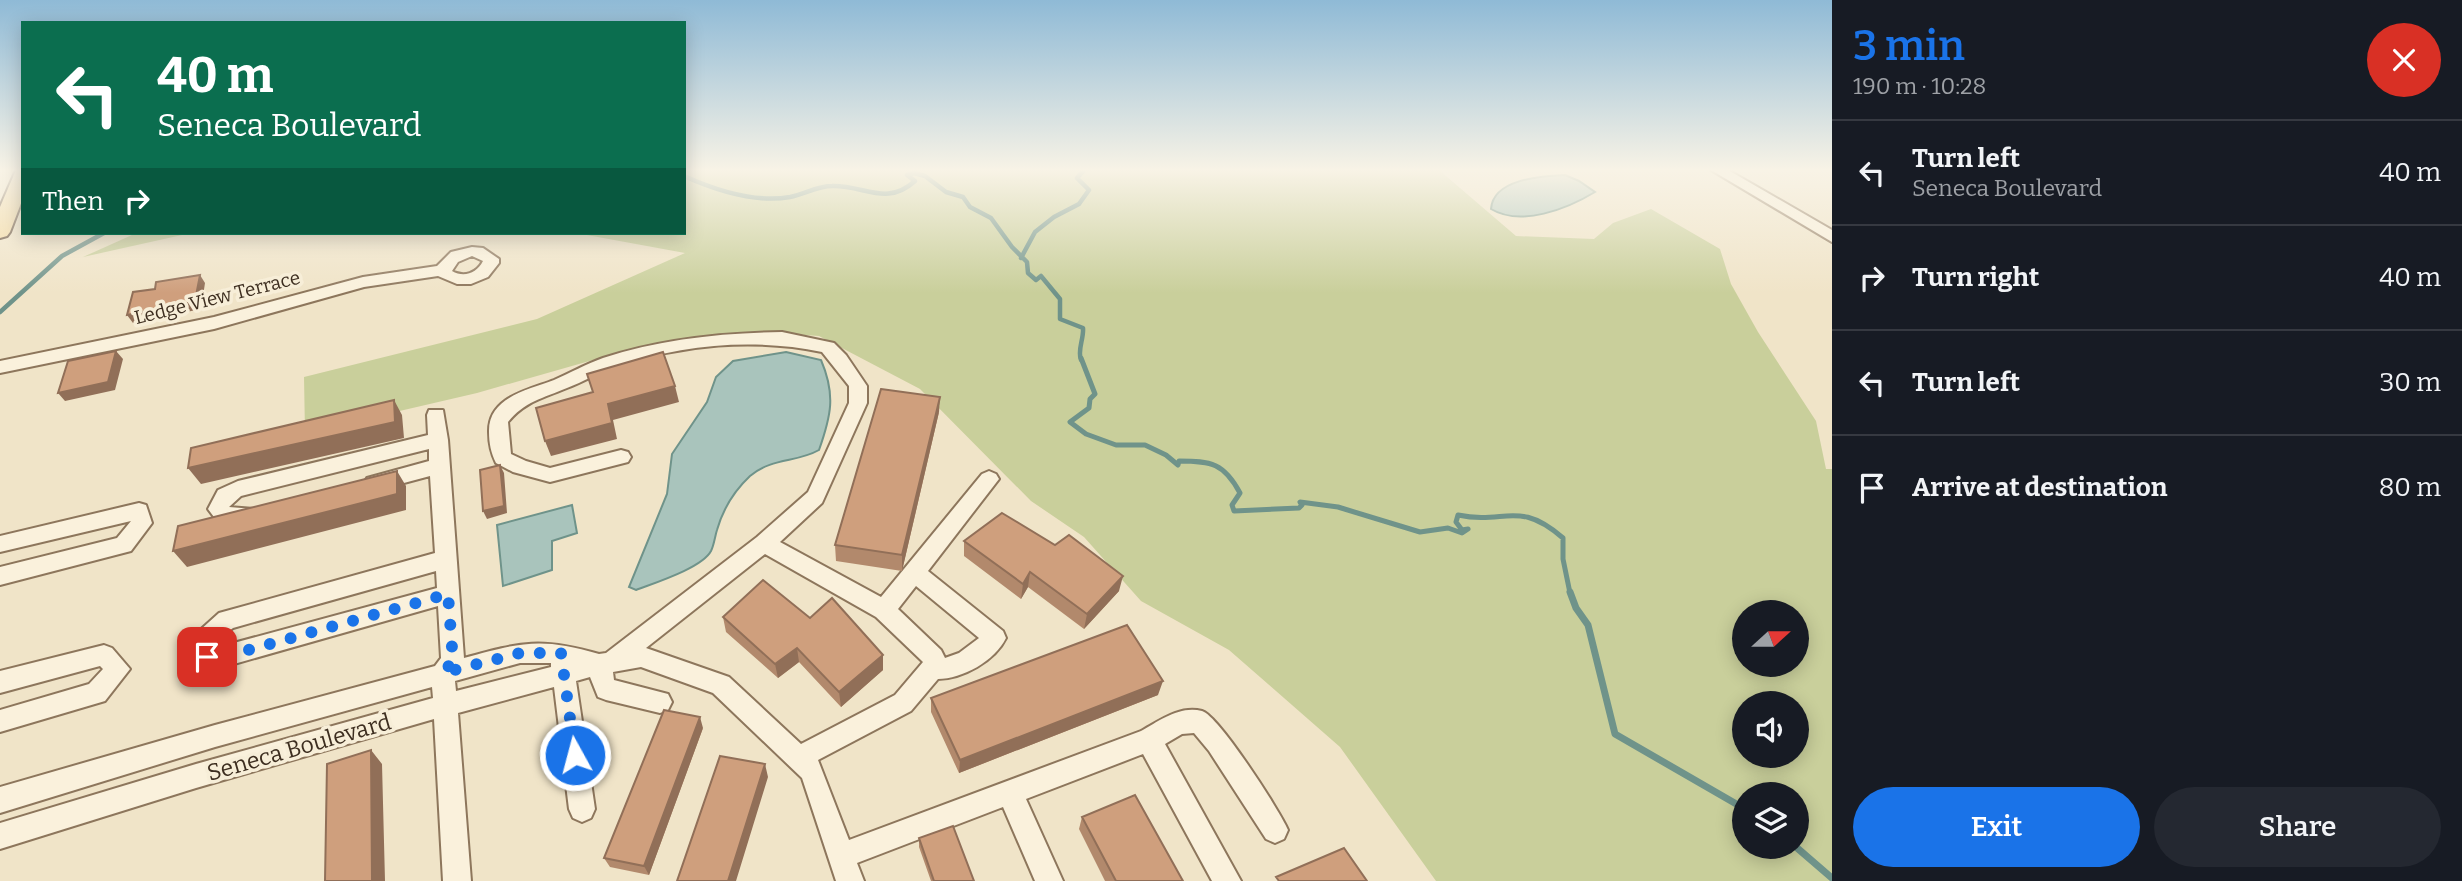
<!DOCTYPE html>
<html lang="en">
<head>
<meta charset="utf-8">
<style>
	:root { --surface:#171b24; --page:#242831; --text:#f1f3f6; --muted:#9ea1a6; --line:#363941; --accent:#1a73e8 }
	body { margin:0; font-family:Bitter,serif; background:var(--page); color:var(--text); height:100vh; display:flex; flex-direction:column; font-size:26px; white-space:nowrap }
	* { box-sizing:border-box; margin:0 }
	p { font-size:23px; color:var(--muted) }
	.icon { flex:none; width:38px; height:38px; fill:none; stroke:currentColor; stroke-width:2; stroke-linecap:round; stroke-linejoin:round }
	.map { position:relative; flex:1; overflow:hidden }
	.side { display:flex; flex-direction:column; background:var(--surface); width:630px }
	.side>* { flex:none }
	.hud { position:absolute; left:21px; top:21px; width:665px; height:214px; border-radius:0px; box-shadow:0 4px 18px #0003; background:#0b6e4f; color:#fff; overflow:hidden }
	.needle { width:46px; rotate:69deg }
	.controls { position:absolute; left:1732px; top:600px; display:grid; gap:14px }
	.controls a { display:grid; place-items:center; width:77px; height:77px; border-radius:50%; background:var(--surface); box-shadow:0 4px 18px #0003; font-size:35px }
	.pin { position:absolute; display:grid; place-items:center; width:60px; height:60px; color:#fff; margin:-30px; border-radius:14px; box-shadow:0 4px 10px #0006 }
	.me { position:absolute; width:77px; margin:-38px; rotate:353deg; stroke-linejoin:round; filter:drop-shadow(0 0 5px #0008) }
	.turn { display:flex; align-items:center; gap:24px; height:147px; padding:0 21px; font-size:32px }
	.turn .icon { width:91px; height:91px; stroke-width:2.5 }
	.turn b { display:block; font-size:49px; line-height:60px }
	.then { display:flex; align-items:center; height:66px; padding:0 21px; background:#0003; gap:14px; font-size:26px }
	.round { display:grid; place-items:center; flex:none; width:74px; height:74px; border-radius:37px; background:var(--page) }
	.summary { display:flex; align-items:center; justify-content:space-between; height:119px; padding:0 21px }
	h1 { font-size:42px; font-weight:600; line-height:52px; color:var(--accent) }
	.button { display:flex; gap:14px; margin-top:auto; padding:14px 21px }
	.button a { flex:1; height:80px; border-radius:42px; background:var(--accent); color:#fff; font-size:28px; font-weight:600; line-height:80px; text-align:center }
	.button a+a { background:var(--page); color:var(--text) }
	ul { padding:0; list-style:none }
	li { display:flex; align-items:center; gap:21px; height:105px; padding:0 21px; border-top:2px solid var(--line) }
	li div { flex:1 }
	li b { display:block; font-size:26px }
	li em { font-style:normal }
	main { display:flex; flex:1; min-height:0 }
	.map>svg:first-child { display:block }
</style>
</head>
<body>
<main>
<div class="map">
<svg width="1832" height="881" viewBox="0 0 1832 881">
	<rect width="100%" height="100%" fill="#f0e4c8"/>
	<!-- green -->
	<path fill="#c9cf9b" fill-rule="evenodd" d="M684 170H1439L1516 236 1594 239 1613 223 1651 209 1720 249 1731 284 1758 332 1816 421 1826 469H1832V881H1436L1340 747 1229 650 1141 601 1084 537 1031 501 920 389 819 336 791 334 683 339 600 358 477 393 305 433 304 377 537 319 685 253 576 233H684ZM1745 612H1797V665H1745ZM1745 704H1797V756H1745ZM1745 794H1797V847H1745Z
		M137 233H191L83 257 132 235Z"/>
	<!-- water -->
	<path fill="#a9c4bc" stroke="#6f938a" stroke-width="2" d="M1565 175 1579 181 1595 192C1567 209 1521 227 1491 209 1493 179 1541 176 1565 175Z
		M786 352 821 360C836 395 831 416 819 450 796 463 773 457 750 476 734 491 723 509 717 530 715 536 714 545 711 551 702 568 654 583 636 590L629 587 667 494 672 454 707 402 716 377 733 361Z
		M572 505 577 533 552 541V570L503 586 497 525Z"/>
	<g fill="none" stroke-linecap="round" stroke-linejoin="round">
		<!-- stream-far2 -->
		<path stroke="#6f938a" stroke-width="4.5" d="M684 176C715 190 756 203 790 197 805 194 817 186 832 186 865 185 886 207 915 181L907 175 914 173 925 176 946 192 963 197 970 207 991 218 1012 247 1027 262 1028 273 1036 280 1041 276 1060 299V319L1083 328C1084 339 1077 350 1081 360
			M1021 258 1035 232 1054 217 1079 204 1089 190 1077 178 1084 170
			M0 312 62 256 104 233"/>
		<!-- stream-far1 -->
		<path stroke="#6f938a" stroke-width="5" d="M1081 358 1095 394 1090 399 1089 408 1070 422 1086 434 1116 445H1145L1166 455 1178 465 1179 461C1211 461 1224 463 1240 493L1232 505 1234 511 1299 508 1302 505 1300 502 1338 507 1420 532 1448 528 1462 533 1468 529 1462 530 1456 522 1458 515C1506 525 1518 499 1563 538V559L1570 593"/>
		<!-- stream -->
		<path stroke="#6f938a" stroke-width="7" d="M1570 592 1576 608 1588 625 1615 734 1745 809
			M1796 847 1832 878"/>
		<defs>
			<path id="minor" d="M1711 170H1728L1832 230V242Z
				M472 247 483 248 499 259V263L488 277 471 284H457L438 276 364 287 214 329 0 373V361L214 317 363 277 437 266 451 252ZM472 256 483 261C477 273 464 278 452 271L458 262Z
				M782 332 834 343 846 355 867 386V403L822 503 780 542 881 597 982 474 989 471 996 474 999 479 928 571 1003 631 1006 638C995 661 962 679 938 679L911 711 818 760 849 840 1141 731C1159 721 1180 705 1202 711 1218 715 1280 811 1288 830L1284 839 1275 843 1266 839 1209 751 1194 733 1182 734 1165 744 1241 881H1212L1143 754 1026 799 1063 881H1035L1003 807 857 863 864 881H836L802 778 713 693 641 667 613 672 614 680 668 694 672 702 668 710 660 713 606 700 598 697 590 677 576 681 595 809 591 818 582 822 573 818 569 809 554 687 458 713 471 881H443L434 719 196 788 0 849V823L196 764 433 698 432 687 215 747 0 813V787L215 725 435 666 441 658 438 606 220 668 203 666 192 654 199 631 219 613 435 553 430 476 374 491 367 488 364 483 367 478 429 461V449L241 496 229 507 254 509 257 515 254 521 234 525 217 521 208 509 218 490 238 481 428 435 427 415 429 410H443L448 440 464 658C522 642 541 637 599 654L606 653 757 537 808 492 849 403V386L822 352C754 338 682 344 616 367 599 372 583 382 567 388 543 398 524 402 508 422L511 454 526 461 550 468 621 450 628 452 631 457 628 462 550 482 513 472 496 463C491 453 489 443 489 432 488 397 528 390 554 380 570 373 586 364 603 358 661 339 720 333 782 332ZM765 554 876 617 923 662 895 695 801 744 729 677 646 648ZM436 571 437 588 215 648 218 640 233 628ZM916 586 979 638 959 653 945 658 941 650 898 609ZM520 663H551V667L456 691 455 681Z
				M139 503 146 505 152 523 131 551 0 585V567L117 538 131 521 0 552V536Z
				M104 645 112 648 130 669 105 701 0 732V710L89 684 103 669 100 666 0 693V671Z"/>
			<path id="major" d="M16 170H23V198L10 232 7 236 0 238V207Z"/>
		</defs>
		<!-- minor casing -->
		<use href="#minor" stroke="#8d765c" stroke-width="4"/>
		<!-- major casing -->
		<use href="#major" stroke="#5b4430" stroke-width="4"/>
		<!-- minor -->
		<use href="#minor" fill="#faf1dc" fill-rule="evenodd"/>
		<!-- major -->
		<use href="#major" fill="#f3d9a0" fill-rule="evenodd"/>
	</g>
	<!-- wall -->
	<path fill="#b2896c" d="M939 412 902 571 836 561 835 545Z
		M964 541 1119 591 1084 629 1028 587 1021 599 964 556Z
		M723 617 810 618 883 655V670L841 707 799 662 778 678 726 632Z
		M1158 695 959 773 931 712V698Z
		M703 728 649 875 610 867 604 858Z
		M1082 817 1183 881H1105L1079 829Z
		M919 838 974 881H931L919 847Z"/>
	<!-- shaded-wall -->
	<path fill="#916f58" d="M200 275 205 283 201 309 133 323 127 315Z
		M116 351 123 359 115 390 65 401 58 393Z
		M675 386 679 402 613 420 617 439 551 456 545 441 608 404Z
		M940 397 939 412 902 571V555Z
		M394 400 402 415 404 438 201 484 188 468Z
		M500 465 504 473 507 513 487 519 483 511Z
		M397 471 406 486V510L187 567 173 551Z
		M1030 572 1028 587 1021 599 1023 584Z
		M1123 576 1119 591 1084 629 1087 614Z
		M797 648 799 662 778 678 775 664Z
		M883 655V670L841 707 839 692Z
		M1163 681 1158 695 959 773 960 760Z
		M700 717 703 728 649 875 644 866Z
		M371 750 382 764 385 881H372Z
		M765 764 768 777 736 881H728Z"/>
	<!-- building -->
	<path fill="#cf9f7d" stroke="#916f58" stroke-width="2" d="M200 275 195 301 127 315 133 292 155 289 156 282Z
		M116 351 108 382 58 393 68 361Z
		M663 352 675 386 608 404 612 423 545 441 536 408 593 392 587 374Z
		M881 389 940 397 902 555 835 545Z
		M394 400 395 422 188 468 191 448Z
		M500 465 504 506 483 511 480 470Z
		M397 471V494L173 551 178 526Z
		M1002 513 1055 545 1069 535 1123 576 1087 614 1030 572 1023 584 964 541Z
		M763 580 810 618 832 598 883 655 839 692 797 648 775 664 723 617Z
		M1127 625 1163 681 960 760 931 698Z
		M664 710 700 717 644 866 604 858Z
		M371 750 372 881H325L327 764Z
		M720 756 765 764 728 881H677Z
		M1135 795 1183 881H1116L1082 817Z
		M953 826 974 881H934L919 838Z
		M1344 848 1367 881H1279L1276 877Z"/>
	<!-- sky -->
	<linearGradient id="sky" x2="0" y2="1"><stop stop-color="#8fbad6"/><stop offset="0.58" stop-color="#f8f3e6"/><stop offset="1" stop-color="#f8f3e6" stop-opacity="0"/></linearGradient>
	<rect width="1832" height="293" fill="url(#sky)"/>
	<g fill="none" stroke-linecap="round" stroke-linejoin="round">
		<!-- route -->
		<path stroke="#1a73e8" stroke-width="12" stroke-dasharray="0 21.6" d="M207 657 220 658 448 594 453 661 443 673 520 653H561L575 755"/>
	</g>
	<g text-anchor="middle" stroke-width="7" stroke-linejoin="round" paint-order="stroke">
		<!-- street labels -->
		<g font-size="19" fill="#3d2e20" stroke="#f7eed8">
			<text transform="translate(217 297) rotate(-14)" y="7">Ledge View Terrace</text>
		</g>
		<!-- near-street labels -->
		<g font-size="23" fill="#3d2e20" stroke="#f7eed8">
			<text transform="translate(299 747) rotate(-16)" y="8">Seneca Boulevard</text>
		</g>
	</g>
</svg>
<div class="controls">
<a><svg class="needle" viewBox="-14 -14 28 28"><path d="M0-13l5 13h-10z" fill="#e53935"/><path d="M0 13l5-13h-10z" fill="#9ea1a6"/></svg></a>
<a><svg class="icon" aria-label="sound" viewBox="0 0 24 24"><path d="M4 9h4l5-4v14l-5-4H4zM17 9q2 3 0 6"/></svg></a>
<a><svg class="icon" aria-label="layers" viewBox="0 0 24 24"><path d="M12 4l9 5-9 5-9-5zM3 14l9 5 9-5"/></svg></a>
</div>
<div class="pin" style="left:207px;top:657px;background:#d93025"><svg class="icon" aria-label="arrive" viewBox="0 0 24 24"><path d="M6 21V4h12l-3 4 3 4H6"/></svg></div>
<svg class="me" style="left:575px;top:755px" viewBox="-20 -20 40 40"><circle r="17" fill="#1a73e8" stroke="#fff" stroke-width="3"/><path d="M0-11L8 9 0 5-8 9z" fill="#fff"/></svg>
<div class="hud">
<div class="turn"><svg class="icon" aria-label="left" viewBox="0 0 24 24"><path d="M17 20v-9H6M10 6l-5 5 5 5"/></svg><div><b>40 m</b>Seneca Boulevard</div></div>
<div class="then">Then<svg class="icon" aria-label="right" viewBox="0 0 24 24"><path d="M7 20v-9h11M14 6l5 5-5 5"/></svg></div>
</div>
</div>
<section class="side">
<div class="summary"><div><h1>3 min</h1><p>190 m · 10:28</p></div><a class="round" style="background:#d93025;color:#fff"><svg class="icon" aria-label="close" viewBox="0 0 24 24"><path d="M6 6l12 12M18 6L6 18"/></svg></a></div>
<ul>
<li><svg class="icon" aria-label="left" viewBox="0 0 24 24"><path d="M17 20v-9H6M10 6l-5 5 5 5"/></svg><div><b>Turn left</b><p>Seneca Boulevard</p></div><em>40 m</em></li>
<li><svg class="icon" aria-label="right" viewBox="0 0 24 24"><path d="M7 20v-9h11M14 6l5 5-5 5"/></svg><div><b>Turn right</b></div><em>40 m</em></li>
<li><svg class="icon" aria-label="left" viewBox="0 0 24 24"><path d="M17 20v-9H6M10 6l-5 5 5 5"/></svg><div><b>Turn left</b></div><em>30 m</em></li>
<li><svg class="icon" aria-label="arrive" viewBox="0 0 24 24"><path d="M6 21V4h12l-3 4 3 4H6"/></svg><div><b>Arrive at destination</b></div><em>80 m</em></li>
</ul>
<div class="button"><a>Exit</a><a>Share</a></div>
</section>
</main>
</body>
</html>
